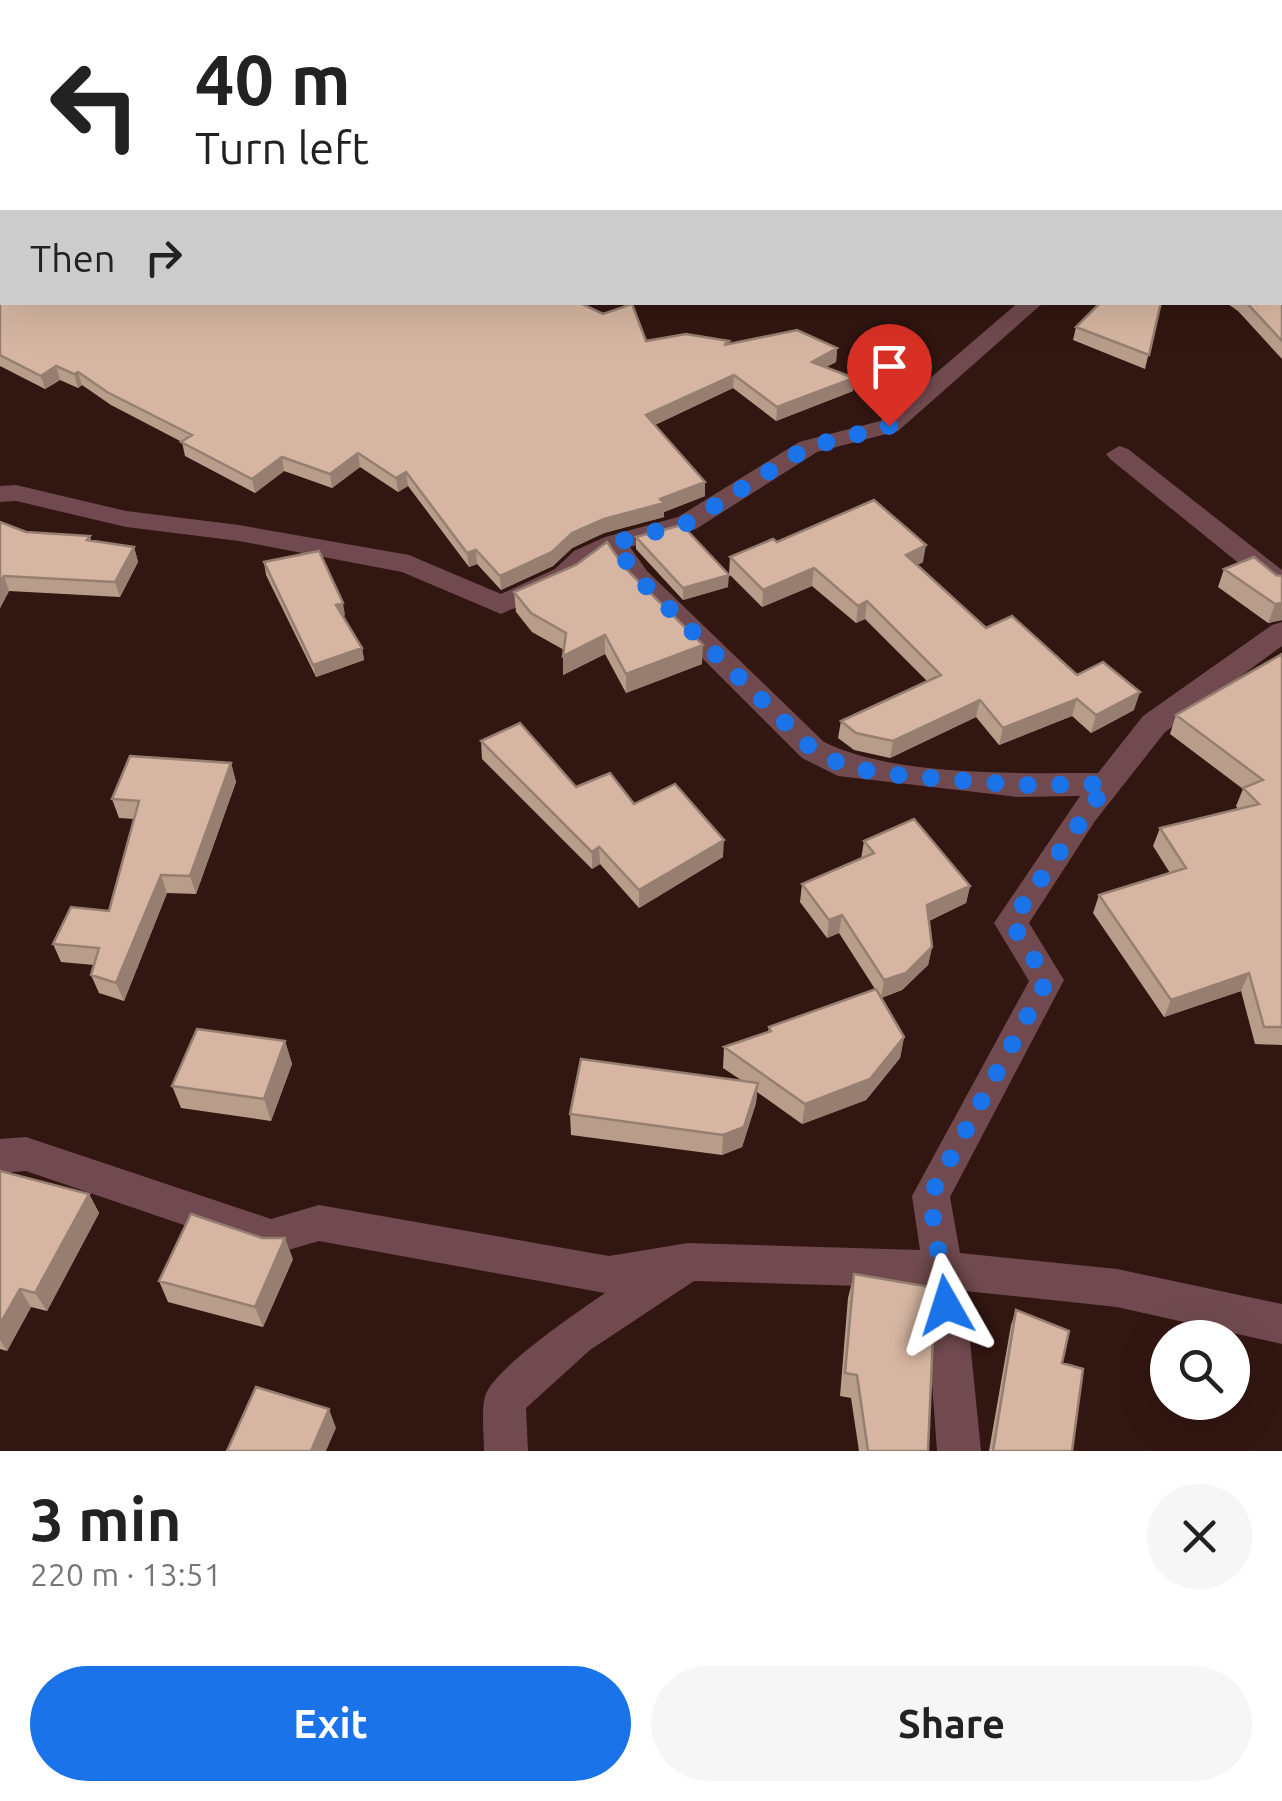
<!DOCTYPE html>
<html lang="en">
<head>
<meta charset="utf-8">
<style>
	:root { --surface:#fff; --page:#f6f6f6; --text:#222; --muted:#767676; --accent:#1a73e8 }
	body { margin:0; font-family:Ubuntu,sans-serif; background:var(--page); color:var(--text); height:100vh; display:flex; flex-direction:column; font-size:38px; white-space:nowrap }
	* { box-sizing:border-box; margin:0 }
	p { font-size:32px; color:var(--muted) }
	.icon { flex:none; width:55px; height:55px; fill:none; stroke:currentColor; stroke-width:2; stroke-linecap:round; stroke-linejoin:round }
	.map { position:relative; height:1451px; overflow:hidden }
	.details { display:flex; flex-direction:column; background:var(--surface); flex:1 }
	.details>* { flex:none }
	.guide { position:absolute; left:0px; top:0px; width:1282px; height:305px; box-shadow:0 10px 40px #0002; background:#fff; color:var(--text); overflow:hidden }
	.fabs { position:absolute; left:1150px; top:1320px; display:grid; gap:20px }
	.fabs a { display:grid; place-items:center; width:100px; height:100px; border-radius:50%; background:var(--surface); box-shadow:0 10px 40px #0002; font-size:50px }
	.pin { position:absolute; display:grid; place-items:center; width:85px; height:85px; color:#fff; margin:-102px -42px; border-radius:50% 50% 50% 0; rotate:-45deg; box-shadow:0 0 10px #0007 }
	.pin .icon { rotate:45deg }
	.me { position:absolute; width:110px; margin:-55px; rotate:354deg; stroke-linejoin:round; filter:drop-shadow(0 0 8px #0008) }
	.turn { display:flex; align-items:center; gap:35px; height:210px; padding:0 30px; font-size:45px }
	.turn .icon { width:130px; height:130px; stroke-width:2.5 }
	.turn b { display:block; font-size:70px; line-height:85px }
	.then { display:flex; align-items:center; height:95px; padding:0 30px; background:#0003; gap:20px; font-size:38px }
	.round { display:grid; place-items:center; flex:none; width:105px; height:105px; border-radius:52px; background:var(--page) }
	.head { display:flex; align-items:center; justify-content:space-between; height:170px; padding:0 30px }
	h1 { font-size:60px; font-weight:700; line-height:75px }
	.button { display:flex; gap:20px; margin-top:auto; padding:20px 30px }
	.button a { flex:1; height:115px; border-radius:60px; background:var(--accent); color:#fff; font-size:40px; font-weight:700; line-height:115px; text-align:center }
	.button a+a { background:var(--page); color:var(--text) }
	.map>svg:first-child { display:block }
</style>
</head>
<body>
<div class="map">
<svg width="1282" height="1451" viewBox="0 0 1282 1451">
	<rect width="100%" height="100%" fill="#321611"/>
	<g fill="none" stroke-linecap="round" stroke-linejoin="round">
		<!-- street -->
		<path fill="#704a4e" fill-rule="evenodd" d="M1280 56H1282V67H1280Z
			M0 85 2 86V97H0Z
			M1019 302H1044L898 431 817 452 696 529 630 547 647 571 824 742C895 777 1019 773 1098 773L1143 716 1272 625 1282 622V646L1165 732 1095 821 1029 923 1064 980 950 1197 960 1253 1117 1269 1282 1304V1344L1117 1307 965 1291 981 1451H937L925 1288 694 1281 590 1350 526 1408 528 1451H484C484 1434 481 1412 485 1396 494 1368 579 1311 605 1293L319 1241 271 1255 26 1171 0 1173V1139L26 1137 271 1219 319 1205 609 1256 688 1243 920 1250 912 1196 1029 981 994 923 1080 796 1019 797 838 776 802 758 627 583 609 556 594 563 575 581 501 614 402 572 239 541 126 527 16 501 0 502V486L16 485 126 511 239 525 409 555 501 594 555 569 574 551 605 537 678 517 799 442 880 421Z
			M1119 446 1128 449 1282 570V593L1272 590 1110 459 1106 454Z"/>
	</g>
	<!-- wall -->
	<path fill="#b89d8b" d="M0 95 646 341H729L728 344 837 348 836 362 826 367 853 391 776 421 733 388 655 425 705 496 664 512V517L604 533 572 548 553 566 501 590 477 564 469 567 408 486 398 492 360 467 332 488 284 471 255 493 185 456 182 442 111 405 82 385 78 388 60 380 45 389 0 366Z
		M1282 98V359L1238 311 1225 302H1280Z
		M1161 302 1145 369 1073 340 1076 327Z
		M0 522 26 532 90 536 91 541 134 547 138 562 120 597 9 591 0 608Z
		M636 537 728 587 683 600 636 549Z
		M777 542 923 562 917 565 986 628 1077 675 1134 710 1091 733 1072 716 999 745 976 717 890 758 854 750 838 738 841 721 927 681 865 619 856 623 812 586 762 607 729 574 730 557Z
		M264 562 345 615 343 616 362 648 364 660 316 677 266 575Z
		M624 567 702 664 626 693 605 654 563 675 564 650 532 632 516 612 514 592Z
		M1224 569 1276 575 1282 620 1268 623 1218 587Z
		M1282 654V1045L1255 1044 1241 991 1164 1017 1093 913 1099 895 1170 873 1153 846 1160 828 1238 809 1236 806 1243 789 1170 734 1176 715Z
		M481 741 576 787 634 804 723 857 639 908 600 864 592 869 482 759Z
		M231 763 236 782 196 894 167 893 124 1001 99 993 91 975 94 965 61 962 53 944 109 911 134 819 119 818 112 799Z
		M864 841 970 886 966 903 929 921 932 947 928 965 902 990 881 998 904 1037 900 1058 866 1100 802 1124 757 1092 756 1103 742 1147 722 1155 571 1135 570 1114 741 1080 723 1068 724 1047 768 1032 769 1027 875 989 839 933 827 938 800 902 802 884 861 859Z
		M285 1041 292 1064 271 1121 181 1108 172 1086Z
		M0 1171 89 1194 99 1213 47 1311 31 1307 7 1351 0 1349Z
		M293 1259 263 1327 168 1302 159 1281Z
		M854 1274 928 1451H859L851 1398 840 1396 848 1298Z
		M1016 1310 1062 1363 1072 1451H989L1011 1325Z"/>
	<!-- shaded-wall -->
	<path fill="#967f71" d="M898 0H923L918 2H893Z
		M837 348 836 362 811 375 812 362Z
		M56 366 60 380 45 389 41 376Z
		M78 372 82 385 78 388 74 374Z
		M734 375 733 388 646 429V415Z
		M854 378 853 391 776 421 777 407Z
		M358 453 360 467 332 488 330 474Z
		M282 457 284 471 255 493 252 479Z
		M406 472 408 486 398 492 396 478Z
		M705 482V496L664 512V517L604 533 572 548 553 566 501 590 500 576 572 533 604 519Z
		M926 545 923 562 904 572 906 555Z
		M134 547 138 562 120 597 115 582Z
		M476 550 477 564 469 567 467 553Z
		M814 568 812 586 762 607 763 590Z
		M729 575 728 587 683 600V588Z
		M4 576 9 591 0 608V582Z
		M867 601 865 619 856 623 858 606Z
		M343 603 345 615 338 618 336 605Z
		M1282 603V620L1268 623 1275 604Z
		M605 635V654L563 675V656Z
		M703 645 702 664 626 693V674Z
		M362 648 364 660 316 677 313 665Z
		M1140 692 1134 710 1091 733 1096 715Z
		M1077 699 1072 716 999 745 1003 728Z
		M980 700 976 717 890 758 893 741Z
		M231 763 236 782 196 894 190 876Z
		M724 840 723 857 639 908V890Z
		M599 847 600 864 592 869V852Z
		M161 875 167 893 124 1001 116 983Z
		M970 886 966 903 923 923 927 905Z
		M842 915 839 933 827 938 829 920Z
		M932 947 928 965 902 990 881 998 884 980Z
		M1249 973 1241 991 1164 1017 1171 1000Z
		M904 1037 900 1058 866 1100 802 1124 805 1104Z
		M285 1041 292 1064 271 1121 264 1099Z
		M758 1083 756 1103 742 1147 722 1155 723 1135Z
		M89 1194 99 1213 47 1311 35 1293Z
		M285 1238 293 1259 263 1327 255 1307Z
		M20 1289 31 1307 7 1351 0 1340V1324Z
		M329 1409 336 1428 326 1451H311Z"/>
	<!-- building -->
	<path fill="#d6b6a2" stroke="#967f71" stroke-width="2.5" d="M20 0H70L71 2H22Z
		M365 0H898L893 2H357Z
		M1158 0H1266L1264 2H1155Z
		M1280 90 1282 98V341L1246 302H1280Z
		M0 95H2V302H578L603 314 632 304 646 341 686 334 729 341 724 345 797 330 837 348 812 362 854 378 777 407 734 375 646 415 705 482 660 499 664 503 604 519 572 533 552 552 500 576 476 550 467 553 406 472 396 478 358 453 330 474 282 457 252 479 181 442 192 435 107 392 78 372 74 374 56 366 41 376 0 355Z
		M1101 302H1161L1149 355 1076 327Z
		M874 500 926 545 906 555 986 628 1012 616 1077 675 1103 662 1140 692 1096 715 1077 699 1003 728 980 700 893 741 856 733 841 721 941 675 867 601 858 606 814 568 763 590 730 557 773 539 777 542Z
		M0 522 26 532 90 536 87 540 134 547 115 582 4 576 0 582Z
		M682 525 729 575 683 588 636 537Z
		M607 542 624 567 703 645 626 674 605 635 563 656 566 633 531 613 514 592 576 565Z
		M319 551 343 603 336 605 362 648 313 665 264 562Z
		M1254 557 1276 575 1282 576V603L1275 604 1224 569Z
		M1282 654V1027H1264L1249 973 1171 1000 1099 895 1186 868 1160 828 1259 804 1243 788 1263 780 1176 715Z
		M520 723 576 787 610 773 634 804 675 784 724 840 639 890 599 847 592 852 481 741Z
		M130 756 231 763 190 876 161 875 116 983 91 975 99 948 53 944 71 907 109 911 139 801 112 799Z
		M914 819 970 886 927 905 932 947 906 973 884 980 842 915 829 920 802 884 874 853 864 841Z
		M876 989 904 1037 870 1079 805 1104 724 1047 771 1031 769 1027Z
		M197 1029 285 1041 264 1099 172 1086Z
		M581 1059 758 1083 744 1127 723 1135 570 1114Z
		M0 1171 89 1194 35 1293 20 1289 0 1324Z
		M191 1214 262 1238H285L255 1307 159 1281Z
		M854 1274 930 1287 933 1335 928 1451H868L857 1375 845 1373Z
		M1016 1310 1069 1331 1062 1363 1083 1369 1072 1451H993Z
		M256 1387 329 1409 311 1451H227Z"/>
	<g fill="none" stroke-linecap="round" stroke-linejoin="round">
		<!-- route -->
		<path stroke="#1a73e8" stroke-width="18" stroke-dasharray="0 32.4" d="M889 426 808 447 687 523 614 543 637 577 813 750 849 768 906 776 1019 785 1107 784 1011 922 1047 980 930 1196 946 1305"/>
	</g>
</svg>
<div class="fabs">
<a><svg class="icon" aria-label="search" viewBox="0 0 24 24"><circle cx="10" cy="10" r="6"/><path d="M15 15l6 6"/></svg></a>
</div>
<div class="pin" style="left:889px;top:426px;background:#d93025"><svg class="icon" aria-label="arrive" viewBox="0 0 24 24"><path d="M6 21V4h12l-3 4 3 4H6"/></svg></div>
<svg class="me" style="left:946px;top:1305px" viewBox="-20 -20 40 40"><path d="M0-17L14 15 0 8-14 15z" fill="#1a73e8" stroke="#fff" stroke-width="4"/></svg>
<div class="guide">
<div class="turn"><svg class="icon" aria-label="left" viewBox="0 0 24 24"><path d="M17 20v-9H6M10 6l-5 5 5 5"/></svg><div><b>40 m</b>Turn left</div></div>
<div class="then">Then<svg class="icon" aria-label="right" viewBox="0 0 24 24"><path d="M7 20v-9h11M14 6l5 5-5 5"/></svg></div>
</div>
</div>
<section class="details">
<div class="head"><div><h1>3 min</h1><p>220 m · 13:51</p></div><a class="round"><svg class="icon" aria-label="close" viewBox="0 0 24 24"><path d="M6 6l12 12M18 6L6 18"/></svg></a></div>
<div class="button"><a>Exit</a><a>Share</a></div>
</section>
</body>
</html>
